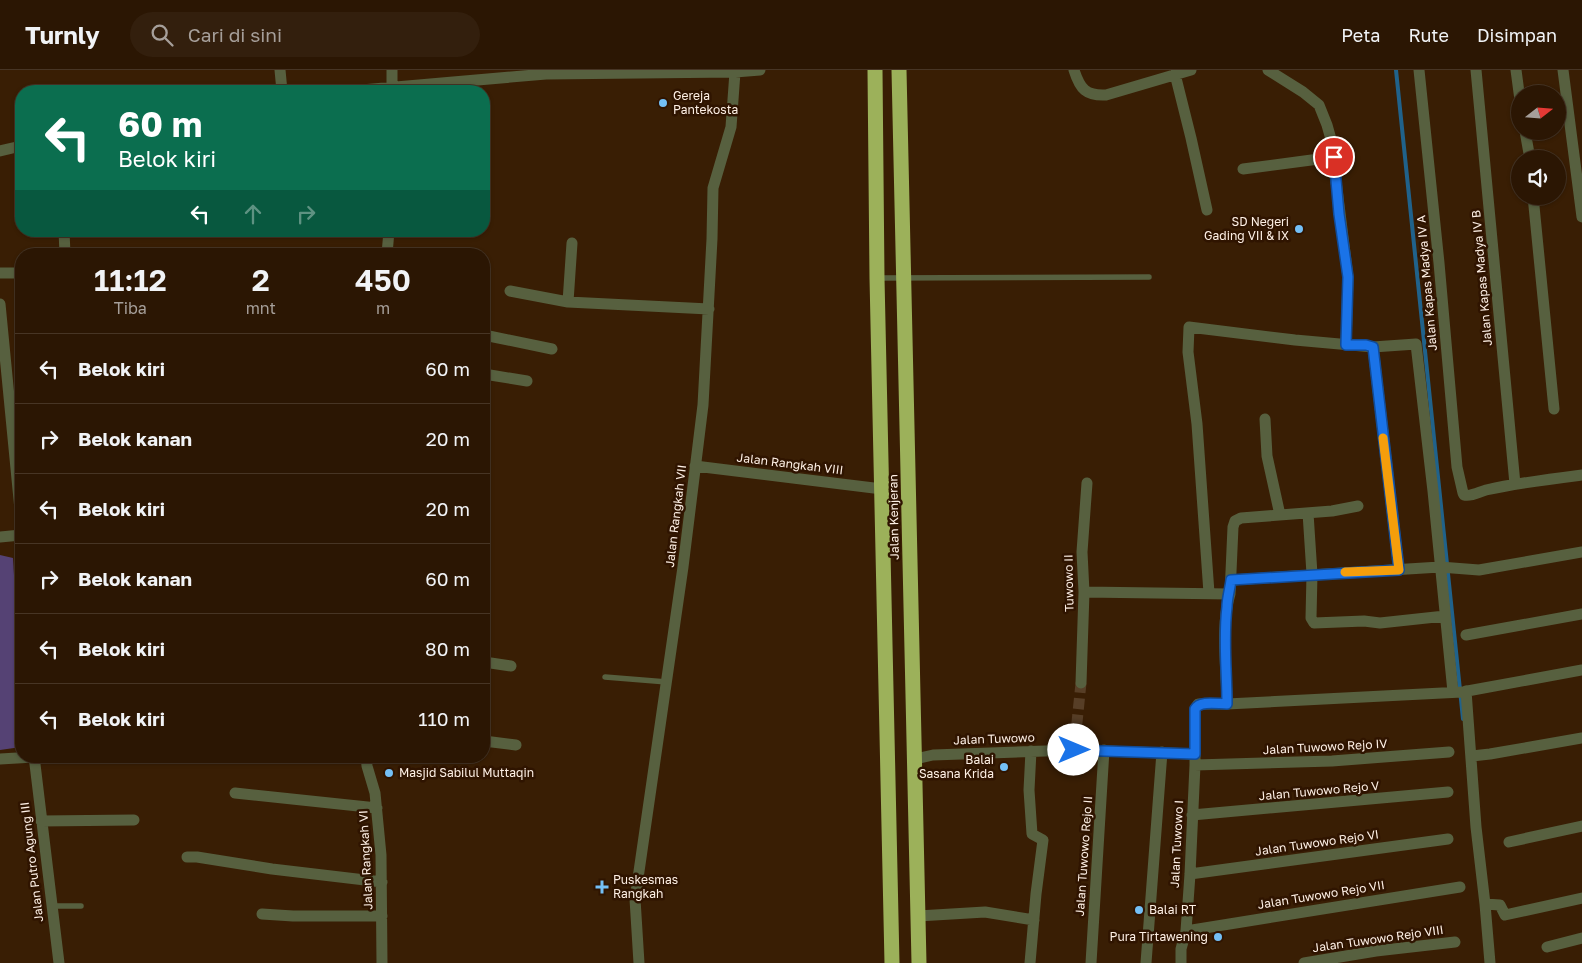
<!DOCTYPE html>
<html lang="id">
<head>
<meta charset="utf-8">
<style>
	:root { --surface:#2b1603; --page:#331f0d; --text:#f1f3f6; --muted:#a69f9a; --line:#473525 }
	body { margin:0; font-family:"Golos Text",sans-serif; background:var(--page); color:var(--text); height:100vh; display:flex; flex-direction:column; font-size:19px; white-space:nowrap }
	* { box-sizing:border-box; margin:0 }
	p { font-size:16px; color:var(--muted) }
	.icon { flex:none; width:28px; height:28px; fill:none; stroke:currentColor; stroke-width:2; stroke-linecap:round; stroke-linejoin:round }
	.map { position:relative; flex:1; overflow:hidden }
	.panel { position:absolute; left:15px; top:178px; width:475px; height:515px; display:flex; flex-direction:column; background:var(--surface); border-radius:20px; box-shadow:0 1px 4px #0004,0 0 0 1px var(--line) }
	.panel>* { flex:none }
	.guide { position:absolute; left:15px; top:15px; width:475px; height:152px; border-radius:20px; box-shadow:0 1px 4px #0004,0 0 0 1px var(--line); background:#0b6e4f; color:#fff; overflow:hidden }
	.needle { width:32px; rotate:73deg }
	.fabs { position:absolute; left:1511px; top:15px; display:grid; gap:10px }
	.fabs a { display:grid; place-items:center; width:55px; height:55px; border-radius:50%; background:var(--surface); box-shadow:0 1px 4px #0004,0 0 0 1px var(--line); font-size:25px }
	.pin { position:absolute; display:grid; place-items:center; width:42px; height:42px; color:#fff; margin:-21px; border:2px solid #fff; border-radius:50%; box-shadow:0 1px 5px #0007 }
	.me { position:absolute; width:55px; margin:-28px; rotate:90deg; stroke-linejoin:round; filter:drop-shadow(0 0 4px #0008) }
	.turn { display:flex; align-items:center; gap:18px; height:105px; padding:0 20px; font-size:22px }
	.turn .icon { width:65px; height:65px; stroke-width:2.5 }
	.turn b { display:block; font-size:35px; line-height:42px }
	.lanes { display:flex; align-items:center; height:48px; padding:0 20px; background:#0003; justify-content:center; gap:25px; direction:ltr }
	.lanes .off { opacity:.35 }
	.eta { display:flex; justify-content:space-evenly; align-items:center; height:85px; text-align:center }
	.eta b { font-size:30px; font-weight:600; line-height:35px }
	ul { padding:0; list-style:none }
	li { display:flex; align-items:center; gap:15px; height:70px; padding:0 20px; border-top:1px solid var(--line) }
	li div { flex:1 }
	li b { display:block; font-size:19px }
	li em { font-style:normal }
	header { display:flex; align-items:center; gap:30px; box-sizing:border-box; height:70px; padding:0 25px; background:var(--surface); border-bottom:1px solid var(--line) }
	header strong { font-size:24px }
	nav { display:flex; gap:28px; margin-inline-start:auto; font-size:18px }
	.search { width:350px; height:45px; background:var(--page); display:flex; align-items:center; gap:12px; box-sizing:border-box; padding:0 18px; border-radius:28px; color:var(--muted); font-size:19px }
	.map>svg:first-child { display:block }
</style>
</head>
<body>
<header>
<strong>Turnly</strong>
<div class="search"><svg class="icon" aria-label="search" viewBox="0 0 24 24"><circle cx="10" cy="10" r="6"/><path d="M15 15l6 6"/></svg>Cari di sini</div>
<nav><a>Peta</a><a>Rute</a><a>Disimpan</a></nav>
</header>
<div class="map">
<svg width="1582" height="893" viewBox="0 0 1582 893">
	<rect width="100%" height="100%" fill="#391e04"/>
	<!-- green -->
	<path fill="#554274" d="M0 485 13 488 21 623V677L0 680Z"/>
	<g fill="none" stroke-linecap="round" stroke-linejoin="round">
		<!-- stream -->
		<path stroke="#20628b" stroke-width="4" d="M1396 0 1463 649"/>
		<!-- street-tunnel -->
		<path stroke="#573e26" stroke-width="11" stroke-dasharray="11 5.5" stroke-linecap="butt" d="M1075 672 1081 613"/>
		<!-- lane -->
		<path stroke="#57603f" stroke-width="5.5" d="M878 208 1149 207
			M605 607 667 612
			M51 836H81"/>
		<!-- street -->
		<path stroke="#57603f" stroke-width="11" d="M280 0 282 21
			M392 0V18
			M1074 0C1080 19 1086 26 1106 25L1191 0
			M1268 0 1303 22 1319 35 1327 55 1334 80 1335 103 1348 207 1346 275
			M1419 0 1439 193 1457 397 1463 423 1464 425C1471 427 1479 422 1486 420 1517 413 1550 409 1582 405
			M1476 0 1515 414
			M1516 0 1520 30
			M1563 0 1582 147
			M1175 4 1191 68 1207 140
			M350 21 546 4 735 2 760 0
			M1525 61 1530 89
			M0 81 21 76
			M1243 99 1334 87
			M1533 126 1554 339
			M64 161 65 184
			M387 184 389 161
			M0 203H21
			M510 221 568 232 709 239
			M568 232 572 173
			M0 234 21 450
			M484 265 552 279
			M1373 277 1399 499
			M484 304 527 311
			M1265 349 1267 386 1280 445
			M695 396 882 419
			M1308 443 1312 504 1311 548 1314 553 1364 551 1380 553 1445 546
			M0 467 21 465
			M1231 510 1440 497 1479 500 1582 482
			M1084 522 1230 524
			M1209 523 1197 354 1188 282 1189 257 1295 270 1373 277 1416 274 1433 421 1453 622
			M1466 565 1582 544
			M484 592 511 596
			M1081 613 1084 522 1082 482 1087 413
			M1466 621 1476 757 1485 834
			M1227 634C1227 600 1220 557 1230 524L1233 457 1235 451 1241 448 1332 441 1358 436
			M484 671 516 675
			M34 686 59 893
			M366 686 367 696 375 723 381 785 382 893
			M1472 686 1490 684 1582 668
			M0 689 34 687
			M915 689 933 685 1074 680 1195 684
			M1195 695 1332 691 1449 682
			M235 723 377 738
			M1192 745 1448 722
			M41 751 134 750
			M1509 772 1582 756
			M187 787H197L272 799 382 812
			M1190 804 1448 769
			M262 844 293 846H382
			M918 846 985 842 1034 850
			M1186 861 1460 817
			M1547 877 1582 868
			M639 893 635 829 683 497 703 335 712 169 713 118 731 57 735 2
			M1030 893 1036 824 1043 770 1032 764 1029 720 1031 681
			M1091 893 1104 680
			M1146 893 1162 682
			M1181 893V879L1186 861 1190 804 1195 695V639L1198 634H1227L1462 622 1582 600
			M1304 893 1376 881 1455 872
			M1490 893 1485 834 1500 835 1505 845 1582 828"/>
		<!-- highway -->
		<path stroke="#9cb15a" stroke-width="15" d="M875 0 877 208 892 893
			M899 0 919 893"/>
	</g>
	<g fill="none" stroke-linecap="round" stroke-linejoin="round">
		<defs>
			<path id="route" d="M1074 680 1195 684V639C1200 630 1217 634 1227 634 1227 602 1223 569 1227 537 1227 528 1230 519 1231 510L1399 500 1373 277 1366 275H1346L1348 207 1339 144 1334 87"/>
		</defs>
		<!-- route casing -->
		<use href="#route" stroke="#114b97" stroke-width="12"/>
		<!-- route -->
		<use href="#route" stroke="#1a73e8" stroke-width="9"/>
		<!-- slow -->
		<path stroke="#f59e0b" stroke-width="9" d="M1345 502 1399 500 1383 368"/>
	</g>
	<!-- markers -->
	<g fill="#74c0f6" stroke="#2f1400" stroke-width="2">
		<circle cx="663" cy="33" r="5"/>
		<circle cx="1299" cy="159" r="5"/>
		<circle cx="1004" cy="697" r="5"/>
		<circle cx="389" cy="703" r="5"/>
		<path d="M599.5 809.5h5v5h5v5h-5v5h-5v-5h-5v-5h5z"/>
		<circle cx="1139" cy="840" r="5"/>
		<circle cx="1218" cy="867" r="5"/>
	</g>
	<g text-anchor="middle" stroke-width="5" stroke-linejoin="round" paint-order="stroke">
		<!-- poi labels -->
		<g font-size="12" fill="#fef0e5" stroke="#2f1400" text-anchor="start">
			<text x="673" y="30">Gereja<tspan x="673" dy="14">Pantekosta</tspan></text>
			<text x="1289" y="156" text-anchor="end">SD Negeri<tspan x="1289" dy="14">Gading VII &amp; IX</tspan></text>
			<text x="994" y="694" text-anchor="end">Balai<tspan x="994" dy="14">Sasana Krida</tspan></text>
			<text x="399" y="707">Masjid Sabilul Muttaqin</text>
			<text x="613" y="814">Puskesmas<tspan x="613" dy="14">Rangkah</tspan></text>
			<text x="1149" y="844">Balai RT</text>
			<text x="1208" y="871" text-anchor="end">Pura Tirtawening</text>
		</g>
		<!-- street labels -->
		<g font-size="12" fill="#fef0e5" stroke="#2f1400">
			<text transform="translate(1482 208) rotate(-95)" y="4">Jalan Kapas Madya IV B</text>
			<text transform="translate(1427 213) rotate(-95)" y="4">Jalan Kapas Madya IV A</text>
			<text transform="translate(790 394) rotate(7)" y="4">Jalan Rangkah VIII</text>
			<text transform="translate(676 446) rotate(-83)" y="4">Jalan Rangkah VII</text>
			<text transform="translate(894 447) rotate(-91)" y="4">Jalan Kenjeran</text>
			<text transform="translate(1069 513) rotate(-91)" y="4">Tuwowo II</text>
			<text transform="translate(994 669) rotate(-2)" y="4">Jalan Tuwowo</text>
			<text transform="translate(1325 677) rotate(-3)" y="4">Jalan Tuwowo Rejo IV</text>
			<text transform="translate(1319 721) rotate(-5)" y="4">Jalan Tuwowo Rejo V</text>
			<text transform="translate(1317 773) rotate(-8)" y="4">Jalan Tuwowo Rejo VI</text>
			<text transform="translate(1177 774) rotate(-87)" y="4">Jalan Tuwowo I</text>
			<text transform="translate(1084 786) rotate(-86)" y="4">Jalan Tuwowo Rejo II</text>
			<text transform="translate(366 790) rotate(-93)" y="4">Jalan Rangkah VI</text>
			<text transform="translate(32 792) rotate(-97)" y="4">Jalan Putro Agung III</text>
			<text transform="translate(1321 825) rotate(-9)" y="4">Jalan Tuwowo Rejo VII</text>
			<text transform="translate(1378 869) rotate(-8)" y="4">Jalan Tuwowo Rejo VIII</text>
		</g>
	</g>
</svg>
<div class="fabs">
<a><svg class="needle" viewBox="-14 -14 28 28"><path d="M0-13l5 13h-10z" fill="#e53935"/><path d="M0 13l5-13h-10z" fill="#a69f9a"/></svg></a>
<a><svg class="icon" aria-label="sound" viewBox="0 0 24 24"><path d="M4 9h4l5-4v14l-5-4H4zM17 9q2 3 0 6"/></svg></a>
</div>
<div class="pin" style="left:1334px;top:87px;background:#d93025"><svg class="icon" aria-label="arrive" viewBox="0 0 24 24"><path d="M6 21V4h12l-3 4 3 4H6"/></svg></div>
<svg class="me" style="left:1074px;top:680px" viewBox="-20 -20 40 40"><circle r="19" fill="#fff"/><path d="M0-13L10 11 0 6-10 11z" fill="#1a73e8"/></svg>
<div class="guide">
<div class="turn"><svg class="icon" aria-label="left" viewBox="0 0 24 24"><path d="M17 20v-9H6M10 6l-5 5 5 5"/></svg><div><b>60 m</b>Belok kiri</div></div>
<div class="lanes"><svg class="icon" aria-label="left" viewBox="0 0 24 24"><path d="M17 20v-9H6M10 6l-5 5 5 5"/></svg><svg class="icon off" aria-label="ahead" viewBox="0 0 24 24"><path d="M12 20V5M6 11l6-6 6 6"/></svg><svg class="icon off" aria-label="right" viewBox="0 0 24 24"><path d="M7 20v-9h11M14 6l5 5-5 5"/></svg></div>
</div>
<section class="panel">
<div class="eta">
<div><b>11:12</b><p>Tiba</p></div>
<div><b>2</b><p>mnt</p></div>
<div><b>450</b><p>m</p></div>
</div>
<ul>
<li><svg class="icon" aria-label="left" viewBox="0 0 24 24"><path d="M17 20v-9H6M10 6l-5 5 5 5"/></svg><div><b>Belok kiri</b></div><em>60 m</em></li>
<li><svg class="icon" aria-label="right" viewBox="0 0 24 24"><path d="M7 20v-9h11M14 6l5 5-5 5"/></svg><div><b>Belok kanan</b></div><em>20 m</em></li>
<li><svg class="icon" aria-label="left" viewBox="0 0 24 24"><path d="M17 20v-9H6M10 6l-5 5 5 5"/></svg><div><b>Belok kiri</b></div><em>20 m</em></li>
<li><svg class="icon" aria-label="right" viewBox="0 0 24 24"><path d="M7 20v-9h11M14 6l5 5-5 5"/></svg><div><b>Belok kanan</b></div><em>60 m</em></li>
<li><svg class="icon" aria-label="left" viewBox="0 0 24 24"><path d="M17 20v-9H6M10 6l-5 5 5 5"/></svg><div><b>Belok kiri</b></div><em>80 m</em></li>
<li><svg class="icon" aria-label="left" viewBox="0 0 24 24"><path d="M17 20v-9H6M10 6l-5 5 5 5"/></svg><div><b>Belok kiri</b></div><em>110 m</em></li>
</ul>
</section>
</div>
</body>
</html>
